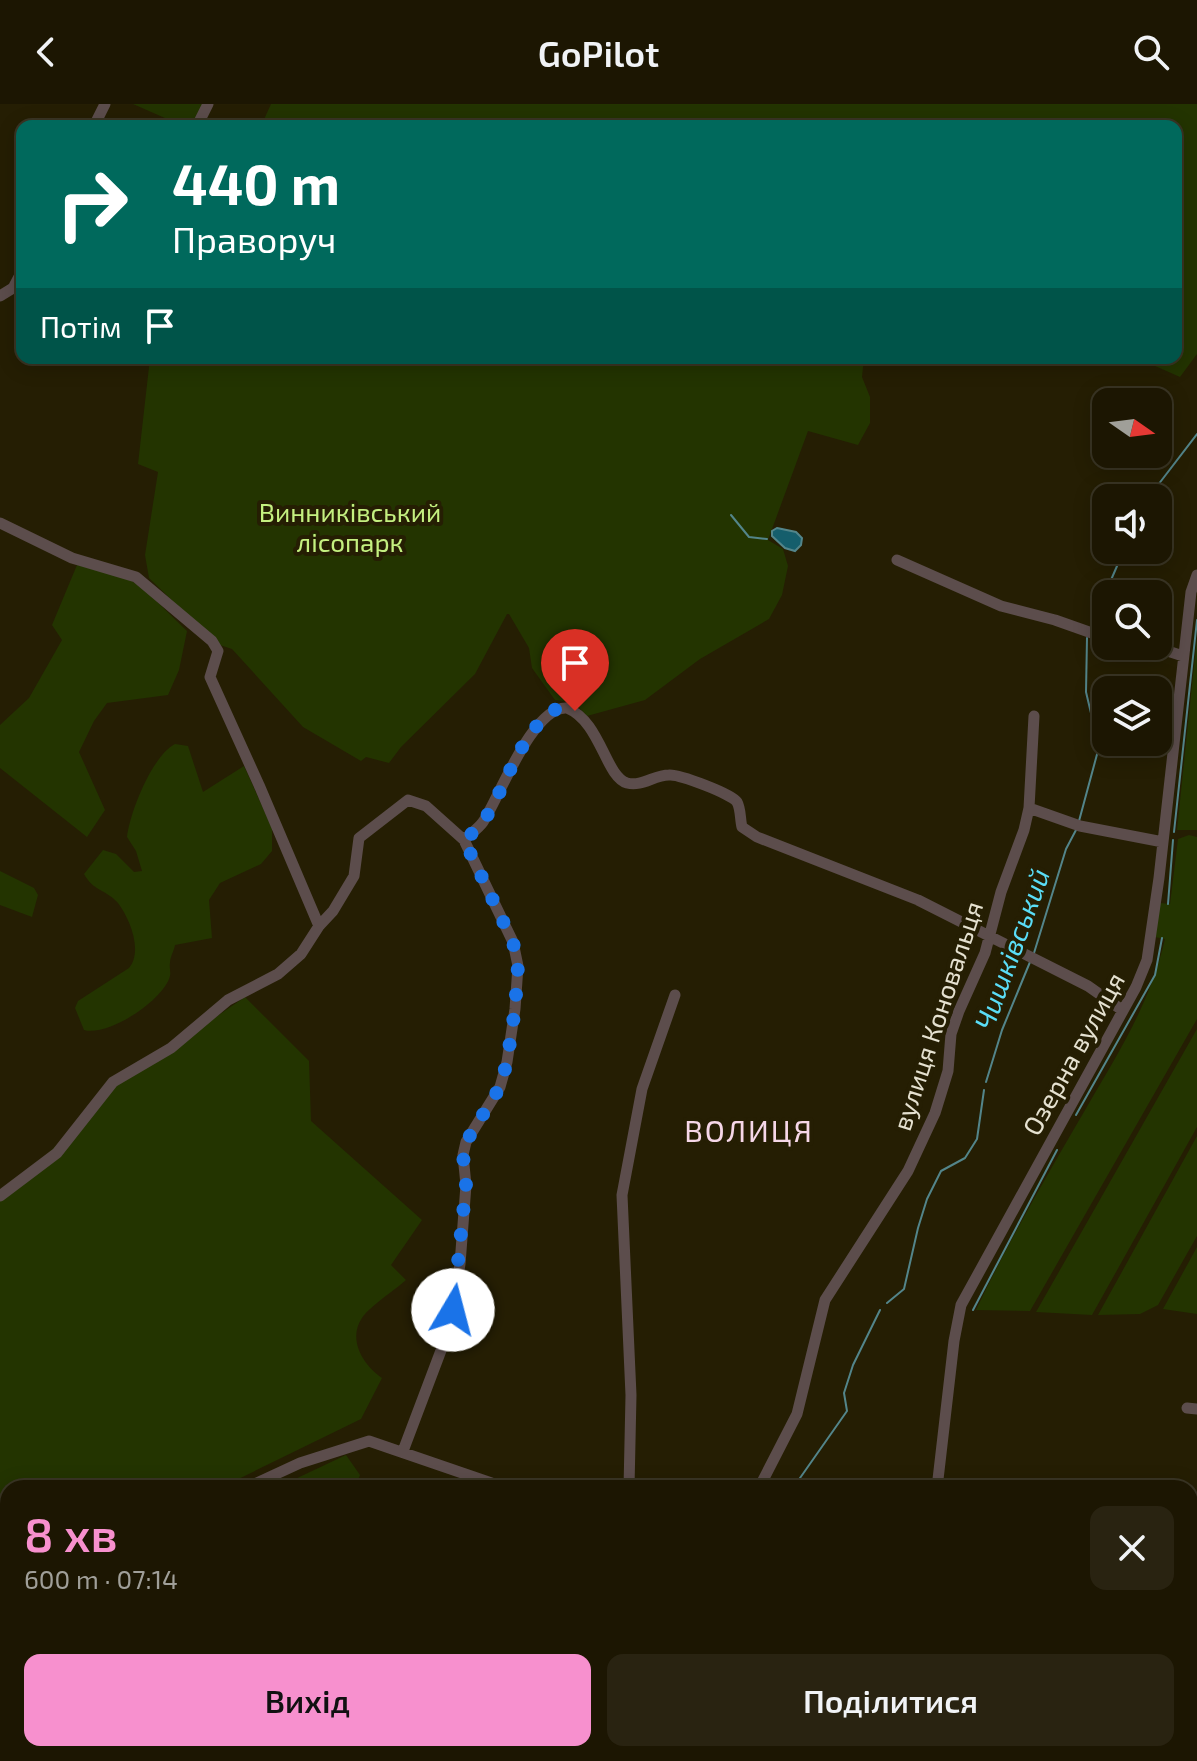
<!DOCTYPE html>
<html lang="uk">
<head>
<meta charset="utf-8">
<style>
	:root { --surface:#1c1602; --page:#292311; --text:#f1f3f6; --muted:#a09f99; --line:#3a3524; --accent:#f790ce }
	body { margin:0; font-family:"Exo 2",sans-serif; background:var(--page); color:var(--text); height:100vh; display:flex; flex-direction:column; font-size:30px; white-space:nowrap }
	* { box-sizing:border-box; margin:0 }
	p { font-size:26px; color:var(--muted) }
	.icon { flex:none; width:44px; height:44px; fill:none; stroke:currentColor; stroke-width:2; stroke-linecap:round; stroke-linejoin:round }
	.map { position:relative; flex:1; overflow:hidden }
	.side { position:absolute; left:0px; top:1376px; width:1198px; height:282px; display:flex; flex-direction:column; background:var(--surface); border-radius:24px 24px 0 0; box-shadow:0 4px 20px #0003,0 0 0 2px var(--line) }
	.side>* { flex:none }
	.banner { position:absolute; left:16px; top:16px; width:1166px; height:244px; border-radius:16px; box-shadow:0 4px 20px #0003,0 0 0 2px var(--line); background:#00695c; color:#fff; overflow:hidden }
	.needle { width:52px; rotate:104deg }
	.controls { position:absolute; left:1092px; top:284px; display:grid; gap:16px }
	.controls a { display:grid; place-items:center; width:80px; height:80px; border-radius:16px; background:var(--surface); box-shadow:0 4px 20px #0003,0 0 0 2px var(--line); font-size:40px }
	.pin { position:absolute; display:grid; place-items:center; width:68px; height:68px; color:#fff; margin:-82px -34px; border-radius:50% 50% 50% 0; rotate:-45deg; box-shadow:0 0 8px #0007 }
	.pin .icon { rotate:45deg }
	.me { position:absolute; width:88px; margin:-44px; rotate:8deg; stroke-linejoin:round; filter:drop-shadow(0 0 6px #0008) }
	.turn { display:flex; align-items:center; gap:28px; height:168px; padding:0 24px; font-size:36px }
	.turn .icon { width:104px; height:104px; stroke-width:2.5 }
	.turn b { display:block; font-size:56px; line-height:68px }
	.then { display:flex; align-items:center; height:76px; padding:0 24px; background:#0003; gap:16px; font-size:30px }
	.round { display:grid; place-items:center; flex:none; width:84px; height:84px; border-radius:16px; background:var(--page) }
	.head { display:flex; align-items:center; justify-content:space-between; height:136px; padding:0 24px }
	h1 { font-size:48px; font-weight:600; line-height:60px; color:var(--accent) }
	.button { display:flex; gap:16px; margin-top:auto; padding:16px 24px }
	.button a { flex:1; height:92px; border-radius:16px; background:var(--accent); color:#111; font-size:32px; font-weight:600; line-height:92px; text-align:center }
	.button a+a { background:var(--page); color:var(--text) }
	header { display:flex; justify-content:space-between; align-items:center; height:104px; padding:0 24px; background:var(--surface); font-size:36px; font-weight:600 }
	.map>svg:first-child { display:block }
</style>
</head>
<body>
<header><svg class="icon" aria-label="back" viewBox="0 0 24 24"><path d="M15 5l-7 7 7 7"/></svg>GoPilot<svg class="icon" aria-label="search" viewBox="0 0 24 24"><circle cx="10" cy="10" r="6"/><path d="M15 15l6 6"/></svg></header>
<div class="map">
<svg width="1197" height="1657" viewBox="0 0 1197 1657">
	<rect width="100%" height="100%" fill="#251e03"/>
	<!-- built -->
	<path fill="#2f2601" d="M1190 1414 1197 1416V1650L1194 1657H1061L1063 1650H1190Z"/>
	<!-- green -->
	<path fill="#233400" d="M133 0H204L193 22H183Z
		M271 0H1197V250L1180 273 1137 254H1176V22H261Z
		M150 254H864L862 273 870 293V319L858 341 808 327 768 436 783 445 788 462 782 491 769 515 700 555 645 596 587 612C578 601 569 597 555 596L532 564 529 544 509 510H507L475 570 401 643 389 659 366 653 361 657 303 623 232 545 217 540 149 474 145 451 158 368 138 360Z
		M77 461 127 474 144 485 187 527 179 566 168 591 107 599 94 617 79 648 105 706 87 733 0 664V621L29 594 62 536 52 521Z
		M1197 533V726H1177Z
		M175 640 188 642 203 688 244 662 272 724V747L261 760 220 779 209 796 212 834 175 841C174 847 170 853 170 859 169 863 171 868 170 872 164 896 108 933 84 926L75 904 78 897 129 864C143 847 130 815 118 799 107 786 93 787 84 770L103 746 116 750 134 768 142 767 136 747 127 733C130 708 152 652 175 640Z
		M1189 731 1197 733V915L1030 1207 976 1206C1009 1136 1049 1068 1088 1001 1120 946 1150 899 1165 835L1155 833 1160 799 1170 800 1178 735Z
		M0 767 34 784 38 791 32 813 0 801Z
		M245 893 309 957 311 1017 422 1116 391 1161 406 1176C394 1187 371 1201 362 1214 347 1236 364 1262 382 1274L361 1315 220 1384H8V1425L0 1417V1097L117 981Z
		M1197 925V1023L1092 1211 1036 1208Z
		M1197 1032V1132L1158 1201 1140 1210 1098 1211Z
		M1197 1143V1210L1163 1205Z
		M346 1351 360 1371 355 1384H276Z
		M125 1650H233L227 1657H135Z
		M445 1650H658L667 1657H440Z"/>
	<!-- water -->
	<path fill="#155e6c" stroke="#53858a" stroke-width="2" d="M777 424 796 428 802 434 801 441 795 447 785 444 772 432V427Z"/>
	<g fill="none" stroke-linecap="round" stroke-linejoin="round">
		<!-- stream -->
		<path stroke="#53858a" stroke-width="2" d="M1148 394 1197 330
			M731 411 749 433 767 435
			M1091 522 1124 446
			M1079 717 1099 643 1086 588 1087 534
			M1174 728 1197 516
			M1168 800 1173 736
			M1034 849 1066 745 1076 726
			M986 978 1002 926 1030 858
			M1076 1011 1155 871 1162 834
			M887 1199 904 1185 918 1124 927 1095 941 1067 965 1054 977 1035 984 986
			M973 1206 1057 1046
			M793 1384 847 1307 844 1289 853 1261 880 1206
			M0 1539 8 1551
			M0 1637 8 1626
			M816 1657 817 1650"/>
		<!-- minor -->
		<path stroke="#5c4d4c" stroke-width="11" d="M94 22 105 0
			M197 22 208 0
			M0 192 13 184 22 167
			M0 419 72 454 136 473 212 537 218 547 210 573 259 681 319 822
			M897 456 1001 502 1055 516 1106 534
			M1152 542 1183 552
			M1029 704 1080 722 1163 738
			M464 736C470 730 478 725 483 718 499 694 533 601 567 604 601 618 605 672 627 679 642 683 654 671 669 671 679 670 732 690 737 698 741 705 740 716 742 723L757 733 918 796 1088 882 1122 906
			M0 1092 57 1049 113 978 171 944 228 896 278 870 301 850 319 822 333 807 354 772 359 734 408 696 426 702 464 736 513 838 518 862 515 905 507 958 500 983 466 1038 463 1051 466 1081 460 1160 451 1220 403 1347
			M1187 1304 1197 1305
			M246 1384 300 1359 369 1337 506 1384
			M629 1384 631 1291 622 1091 642 985 675 891
			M759 1384 797 1310 825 1196 908 1067 935 1009 948 967 951 930 959 907 985 849 1001 788 1024 726 1029 704 1034 612
			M937 1384 954 1237 961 1201 1136 883 1147 856 1159 774 1191 488 1197 471
			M1190 1403H1197
			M0 1425 8 1432
			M0 1510 8 1506
			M737 1657V1650"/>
		<!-- highway -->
		<path stroke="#b18d8b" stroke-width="16" d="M0 1599 8 1605
			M65 1650 74 1657"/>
	</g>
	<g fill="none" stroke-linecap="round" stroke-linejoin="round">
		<!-- route -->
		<path stroke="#1a73e8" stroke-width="14" stroke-dasharray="0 25.2" d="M453 1206 466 1081 463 1051 466 1038 500 983 507 958 515 905 518 862 513 838 464 736C470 731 478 725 483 718 506 685 521 622 560 603L575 607"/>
	</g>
	<g text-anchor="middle" stroke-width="8" stroke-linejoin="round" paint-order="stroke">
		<!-- park labels -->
		<g font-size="26" fill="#c4f080" stroke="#251e03">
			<text x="350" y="418">Винниківський<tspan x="350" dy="30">лісопарк</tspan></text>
		</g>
		<!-- street labels -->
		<g font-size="26" fill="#e5e1d0" stroke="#251e03">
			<text transform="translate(938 912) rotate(-72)" y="9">вулиця Коновальця</text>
			<text transform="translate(1074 950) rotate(-61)" y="9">Озерна вулиця</text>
		</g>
		<!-- water labels -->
		<g font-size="28" font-style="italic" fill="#5addf7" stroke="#251e03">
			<text transform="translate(1012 845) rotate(-70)" y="10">Чишківський</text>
		</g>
		<!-- quarter labels -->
		<g font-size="30" letter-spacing="2" fill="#f6d7e8" stroke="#251e03">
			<text x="749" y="1038">ВОЛИЦЯ</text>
		</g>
	</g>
</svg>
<div class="controls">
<a><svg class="needle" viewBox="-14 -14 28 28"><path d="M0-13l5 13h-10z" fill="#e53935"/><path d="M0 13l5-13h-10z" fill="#a09f99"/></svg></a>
<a><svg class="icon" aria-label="sound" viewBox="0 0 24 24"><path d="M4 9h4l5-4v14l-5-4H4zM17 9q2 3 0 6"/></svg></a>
<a><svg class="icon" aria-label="search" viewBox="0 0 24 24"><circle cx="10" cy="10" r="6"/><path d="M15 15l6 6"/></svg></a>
<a><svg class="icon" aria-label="layers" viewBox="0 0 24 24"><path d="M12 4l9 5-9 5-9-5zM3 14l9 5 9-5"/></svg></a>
</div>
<div class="pin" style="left:575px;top:607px;background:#d93025"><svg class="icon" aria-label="arrive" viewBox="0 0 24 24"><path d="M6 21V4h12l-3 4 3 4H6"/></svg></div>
<svg class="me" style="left:453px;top:1206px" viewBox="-20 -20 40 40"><circle r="19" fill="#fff"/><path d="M0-13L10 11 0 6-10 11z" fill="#1a73e8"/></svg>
<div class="banner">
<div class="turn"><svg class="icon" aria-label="right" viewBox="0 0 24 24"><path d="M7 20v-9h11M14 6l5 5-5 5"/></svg><div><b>440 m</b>Праворуч</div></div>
<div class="then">Потім<svg class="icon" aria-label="arrive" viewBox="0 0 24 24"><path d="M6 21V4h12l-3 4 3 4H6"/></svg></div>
</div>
<section class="side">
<div class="head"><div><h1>8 хв</h1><p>600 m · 07:14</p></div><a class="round"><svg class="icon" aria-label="close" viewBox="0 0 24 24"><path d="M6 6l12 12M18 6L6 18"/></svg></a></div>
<div class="button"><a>Вихід</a><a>Поділитися</a></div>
</section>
</div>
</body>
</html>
